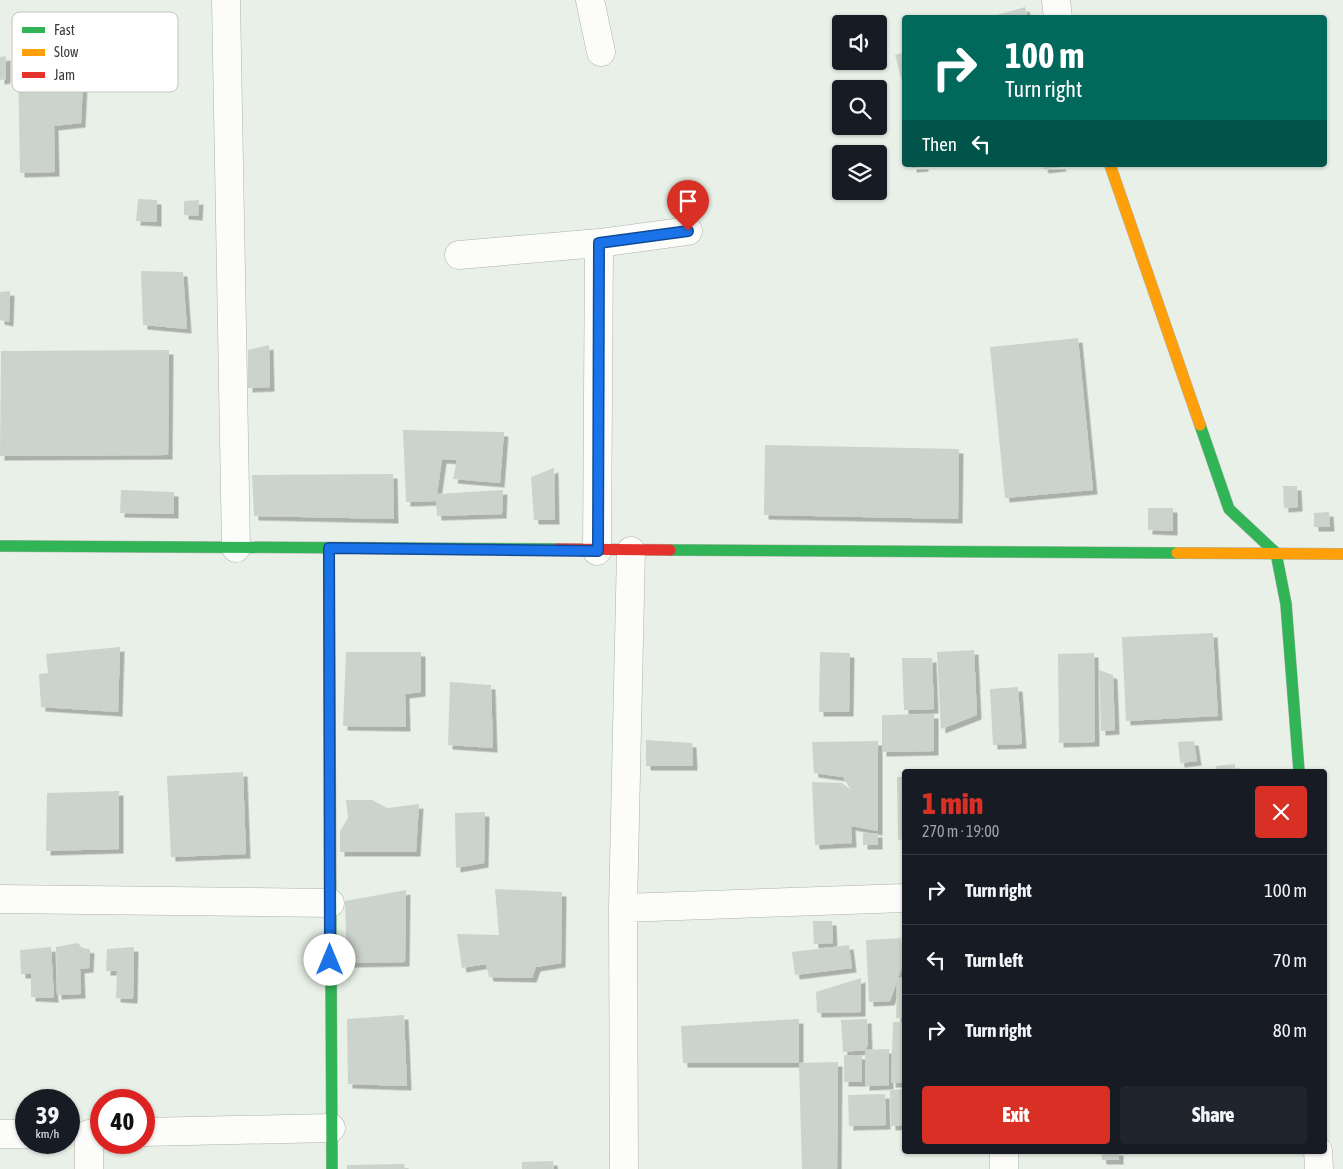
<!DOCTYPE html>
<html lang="en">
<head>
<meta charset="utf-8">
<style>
	:root { --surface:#171b24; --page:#20242c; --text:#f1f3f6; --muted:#9ea1a6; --line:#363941; --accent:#d93025 }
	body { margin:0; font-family:"Asap Condensed",sans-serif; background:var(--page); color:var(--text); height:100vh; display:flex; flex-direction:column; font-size:19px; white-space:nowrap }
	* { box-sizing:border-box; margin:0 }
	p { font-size:16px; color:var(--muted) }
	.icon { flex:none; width:28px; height:28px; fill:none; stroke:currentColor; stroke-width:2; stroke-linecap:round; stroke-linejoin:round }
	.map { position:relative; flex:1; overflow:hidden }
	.drawer { position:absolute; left:902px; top:769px; width:425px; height:385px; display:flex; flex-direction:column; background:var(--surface); border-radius:5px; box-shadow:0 1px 4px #0004 }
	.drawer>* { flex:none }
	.guide { position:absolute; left:902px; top:15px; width:425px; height:152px; border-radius:5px; box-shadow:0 1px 4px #0004; background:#00695c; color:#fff; overflow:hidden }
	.buttons { position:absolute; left:832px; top:15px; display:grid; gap:10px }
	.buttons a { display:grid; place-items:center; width:55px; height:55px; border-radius:5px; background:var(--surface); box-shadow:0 1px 4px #0004; font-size:25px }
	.speed { position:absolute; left:15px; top:1089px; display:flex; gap:10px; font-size:25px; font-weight:700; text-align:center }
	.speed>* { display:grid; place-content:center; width:65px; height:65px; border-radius:50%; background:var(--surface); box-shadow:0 1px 4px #0004; line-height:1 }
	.speed small { font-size:12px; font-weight:400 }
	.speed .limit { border:8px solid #d22; background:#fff; color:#111 }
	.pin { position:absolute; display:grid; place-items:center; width:42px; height:42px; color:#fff; margin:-51px -21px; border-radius:50% 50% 50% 0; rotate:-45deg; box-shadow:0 0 5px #0007 }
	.pin .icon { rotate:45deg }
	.me { position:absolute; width:55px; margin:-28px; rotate:0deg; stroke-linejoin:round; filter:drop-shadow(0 0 4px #0008) }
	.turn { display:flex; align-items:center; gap:18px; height:105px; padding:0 20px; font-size:22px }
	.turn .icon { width:65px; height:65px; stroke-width:2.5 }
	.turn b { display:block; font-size:35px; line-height:42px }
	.then { display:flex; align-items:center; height:48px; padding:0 20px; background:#0003; gap:10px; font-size:19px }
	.round { display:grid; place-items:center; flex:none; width:52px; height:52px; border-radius:5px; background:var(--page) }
	.summary { display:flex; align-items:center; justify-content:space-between; height:85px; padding:0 20px }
	h1 { font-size:30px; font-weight:800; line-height:38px; color:var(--accent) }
	.cta { display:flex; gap:10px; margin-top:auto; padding:10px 20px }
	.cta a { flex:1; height:58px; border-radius:5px; background:var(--accent); color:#fff; font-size:20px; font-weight:800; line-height:58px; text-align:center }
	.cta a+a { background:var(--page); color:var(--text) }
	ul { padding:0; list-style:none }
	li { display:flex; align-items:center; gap:15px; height:70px; padding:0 20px; border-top:1px solid var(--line) }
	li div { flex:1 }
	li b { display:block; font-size:19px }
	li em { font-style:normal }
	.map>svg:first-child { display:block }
</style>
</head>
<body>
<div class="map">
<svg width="1343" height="1169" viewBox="0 0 1343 1169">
	<defs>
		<filter id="shadow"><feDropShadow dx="4.5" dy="4.5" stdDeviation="0" flood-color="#0004"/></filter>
	</defs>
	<rect width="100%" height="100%" fill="#e8f0e7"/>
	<!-- building -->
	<path fill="#ccd3cc" filter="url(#shadow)" d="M1025 7 1028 18H998L997 15Z
		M905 52V89H904L895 55Z
		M6 56V79L0 80V57Z
		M65 61 66 82 83 83 81 123 54 126 55 172 20 173 18 64Z
		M912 165H924V167L912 168Z
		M1043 165H1061L1062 167 1044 169Z
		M138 199 157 200V222L136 221Z
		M199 200 198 216 184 215V201Z
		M141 271 183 272 187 329 143 325Z
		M10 291 9 322 0 320V292Z
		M1078 338 1093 490 1005 498 990 347Z
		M269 345 270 387 248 388V350Z
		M169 350 168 455 0 456 1 351Z
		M403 430 504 432 500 483 453 479 457 460 442 459 437 494 503 490 502 514 437 516 436 501 406 502Z
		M765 445 959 449 958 519 764 515Z
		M554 468 555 520H534L531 477Z
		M393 474 394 519 254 516 252 475Z
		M1283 486H1297L1298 507 1284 508Z
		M121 490 174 492V514L120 513Z
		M1148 508H1173V531L1148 530Z
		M1329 512 1330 527H1314V513Z
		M1213 633 1218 716 1126 721 1122 637Z
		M120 647 118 712 41 707 39 674 48 673 46 654Z
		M974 650 977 715 941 729 937 652Z
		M346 652H421V692L405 694 406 727 343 726Z
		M820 652 850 653 849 712H819Z
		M1094 653 1095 742 1059 743 1058 654Z
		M902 658H932L934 709 904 710Z
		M1099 670 1113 675 1115 730 1101 731Z
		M450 682 491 685 493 748 448 745Z
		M1018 687 1022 744 993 745 990 689Z
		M934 714V751L882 752V715Z
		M646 740 692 743 693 766H646Z
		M878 741V831L851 826 852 843 815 845 812 782 842 783 851 790 843 777 814 773 812 742Z
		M1194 741 1197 761 1180 763 1178 742Z
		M1235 764V771H1216V766Z
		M1212 769V771H1177V770Z
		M243 772 246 854 171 857 167 776Z
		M897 777H905V839L898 840Z
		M119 791V849L46 851 47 793Z
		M346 800H372L387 808 419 804 416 852H340V831L348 818Z
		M485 812 484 863 456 868 455 813Z
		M863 833H878V845H863Z
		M495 889 562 892 561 963 536 967 532 978 489 977 486 964 462 968 457 934 499 935Z
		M406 890 405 962 347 963 345 901Z
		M902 913H905V937H903Z
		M813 921H832L833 943 814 944Z
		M901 938 903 965 898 978 905 977V1018H896L897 981 890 1001 869 1002 866 940Z
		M78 943 82 948 90 949 89 968 80 969 81 994 57 995 56 947Z
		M849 945 852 968 795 975 792 952Z
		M51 947 54 998 31 997V974H21L20 950Z
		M134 947 133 999 116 998 117 971H106L107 949Z
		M861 978V1012L817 1013 816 992Z
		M404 1015 407 1086 348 1084 347 1019Z
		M799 1019V1063L838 1062 837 1169H802L799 1063H683L681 1026Z
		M867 1019 868 1045 865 1050 889 1049V1085L865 1086V1050L843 1052 841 1020Z
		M893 1022H905V1083H891Z
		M844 1055H862V1082H844Z
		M905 1089V1125L891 1126 890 1090Z
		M885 1094 886 1125 849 1126 848 1095Z
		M1101 1151H1119V1160H1102Z
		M553 1161 554 1169H522V1162Z
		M404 1164 405 1169H347V1165Z"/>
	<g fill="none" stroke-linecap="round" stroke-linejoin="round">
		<defs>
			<path id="street" d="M226 0 236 548
				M590 0 601 52
				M1056 0 1058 18
				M459 255 599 243 688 231
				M597 551 599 243
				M0 899 330 903
				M623 908 905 898
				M144 1132 331 1128
				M0 1134H26
				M89 1134V1169
				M1318 1151 1319 1169
				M624 1169 623 908 631 551
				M1004 1169V1151"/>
			<path id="fast" d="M1200 425 1229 509 1276 553 1286 604 1299 771
				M0 546 557 549
				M329 548 332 1169
				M670 550 1177 553"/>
			<path id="slow" d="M1110 165 1200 425
				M1177 553 1343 554"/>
			<path id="jam" d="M557 549 670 550"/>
		</defs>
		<!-- street casing -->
		<use href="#street" stroke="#acb2ab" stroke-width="29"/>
		<!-- fast casing -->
		<use href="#fast" stroke="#acb2ab" stroke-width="12"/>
		<!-- slow casing -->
		<use href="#slow" stroke="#acb2ab" stroke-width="12"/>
		<!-- jam casing -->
		<use href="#jam" stroke="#acb2ab" stroke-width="12"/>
		<!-- street -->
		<use href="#street" stroke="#fcfdfb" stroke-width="28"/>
		<!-- fast -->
		<use href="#fast" stroke="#30b455" stroke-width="11"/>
		<!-- slow -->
		<use href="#slow" stroke="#ff9f0a" stroke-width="11"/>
		<!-- jam -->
		<use href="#jam" stroke="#e5322d" stroke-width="11"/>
	</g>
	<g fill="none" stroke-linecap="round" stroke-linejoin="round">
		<defs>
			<path id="route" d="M330 960 329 548 598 551 599 243 688 231"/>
		</defs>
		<!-- route casing -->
		<use href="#route" stroke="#114b97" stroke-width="12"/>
		<!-- route -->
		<use href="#route" stroke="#1a73e8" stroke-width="9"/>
	</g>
	<!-- legend -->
	<rect x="12" y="12" width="166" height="80" rx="8" fill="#fff" stroke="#c3c4c2" stroke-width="1"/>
	<rect x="22" y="27" width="23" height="6" fill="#30b455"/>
	<rect x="22" y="49" width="23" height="7" fill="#ff9f0a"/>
	<rect x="22" y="72" width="23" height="6" fill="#e5322d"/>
	<g font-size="14" fill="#363c35">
		<text x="54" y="35">Fast</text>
		<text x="54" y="57">Slow</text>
		<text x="54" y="80">Jam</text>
	</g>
</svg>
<div class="buttons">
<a><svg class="icon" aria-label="sound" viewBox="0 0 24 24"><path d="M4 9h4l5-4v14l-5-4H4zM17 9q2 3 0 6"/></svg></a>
<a><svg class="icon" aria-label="search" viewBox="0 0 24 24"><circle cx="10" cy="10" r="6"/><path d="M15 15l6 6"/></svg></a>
<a><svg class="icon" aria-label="layers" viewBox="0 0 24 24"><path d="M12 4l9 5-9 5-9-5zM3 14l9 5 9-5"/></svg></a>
</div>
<div class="speed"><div>39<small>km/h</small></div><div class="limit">40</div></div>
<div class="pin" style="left:688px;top:231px;background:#d93025"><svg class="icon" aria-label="arrive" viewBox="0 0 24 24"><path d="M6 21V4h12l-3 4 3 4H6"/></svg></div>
<svg class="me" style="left:330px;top:960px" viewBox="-20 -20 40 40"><circle r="19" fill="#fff"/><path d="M0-13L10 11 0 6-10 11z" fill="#1a73e8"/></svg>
<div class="guide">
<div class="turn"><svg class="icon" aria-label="right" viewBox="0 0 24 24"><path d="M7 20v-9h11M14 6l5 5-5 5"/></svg><div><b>100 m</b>Turn right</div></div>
<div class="then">Then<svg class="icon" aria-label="left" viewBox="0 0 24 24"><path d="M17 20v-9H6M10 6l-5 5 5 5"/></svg></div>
</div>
<section class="drawer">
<div class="summary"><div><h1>1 min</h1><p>270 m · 19:00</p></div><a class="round" style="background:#d93025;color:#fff"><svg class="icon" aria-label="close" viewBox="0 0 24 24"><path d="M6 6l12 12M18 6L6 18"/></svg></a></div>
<ul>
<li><svg class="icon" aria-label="right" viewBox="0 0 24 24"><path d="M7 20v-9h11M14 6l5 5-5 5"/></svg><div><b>Turn right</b></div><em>100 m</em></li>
<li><svg class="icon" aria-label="left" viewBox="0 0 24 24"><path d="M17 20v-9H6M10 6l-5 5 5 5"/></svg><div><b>Turn left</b></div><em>70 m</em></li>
<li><svg class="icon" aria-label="right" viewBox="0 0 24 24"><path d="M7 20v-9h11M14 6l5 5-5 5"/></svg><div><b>Turn right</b></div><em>80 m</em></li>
</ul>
<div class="cta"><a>Exit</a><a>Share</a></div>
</section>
</div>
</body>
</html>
